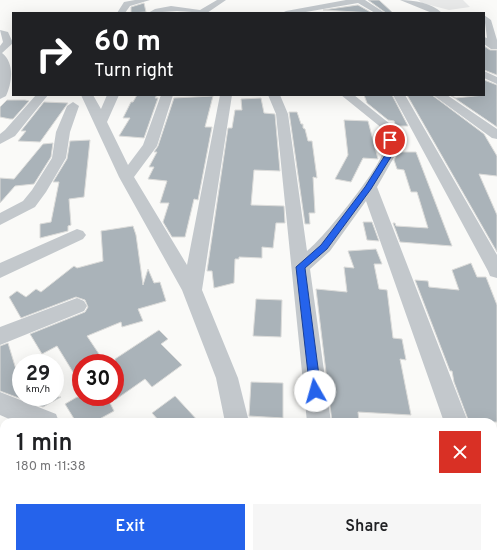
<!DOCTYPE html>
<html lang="en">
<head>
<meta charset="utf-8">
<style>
	:root { --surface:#fff; --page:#f6f6f6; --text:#202124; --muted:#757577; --accent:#2563eb }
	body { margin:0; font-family:Overpass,sans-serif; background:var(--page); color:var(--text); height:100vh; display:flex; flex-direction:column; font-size:15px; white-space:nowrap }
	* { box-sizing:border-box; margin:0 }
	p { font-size:13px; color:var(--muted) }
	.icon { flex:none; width:22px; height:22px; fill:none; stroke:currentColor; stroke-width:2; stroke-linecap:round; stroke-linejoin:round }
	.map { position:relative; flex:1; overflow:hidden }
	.details { position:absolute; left:0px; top:418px; width:497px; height:140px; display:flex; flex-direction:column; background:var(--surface); border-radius:12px 12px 0 0; box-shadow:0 4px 16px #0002 }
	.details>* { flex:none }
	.guide { position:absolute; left:12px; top:12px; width:473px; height:84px; border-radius:0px; box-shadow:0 4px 16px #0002; background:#202124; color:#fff; overflow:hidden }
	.speed { position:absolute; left:12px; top:354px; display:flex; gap:8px; font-size:20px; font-weight:700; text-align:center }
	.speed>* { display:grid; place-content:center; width:52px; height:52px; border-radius:50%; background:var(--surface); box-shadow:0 4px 16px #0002; line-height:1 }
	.speed small { font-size:10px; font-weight:400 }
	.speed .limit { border:6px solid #d22; background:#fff; color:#111 }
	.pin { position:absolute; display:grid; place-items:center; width:34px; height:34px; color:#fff; margin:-17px; border:2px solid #fff; border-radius:50%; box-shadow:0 1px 4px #0007 }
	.me { position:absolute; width:44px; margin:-22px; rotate:353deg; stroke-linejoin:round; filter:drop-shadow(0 0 3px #0008) }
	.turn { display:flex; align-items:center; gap:14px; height:84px; padding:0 16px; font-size:18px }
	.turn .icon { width:52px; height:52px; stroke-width:2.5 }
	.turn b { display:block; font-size:28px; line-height:34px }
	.round { display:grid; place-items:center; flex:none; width:42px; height:42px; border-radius:0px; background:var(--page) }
	.overview { display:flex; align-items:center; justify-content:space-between; height:68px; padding:0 16px }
	h1 { font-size:24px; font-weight:600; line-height:30px }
	.primary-button { display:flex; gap:8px; margin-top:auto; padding:8px 16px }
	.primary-button a { flex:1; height:46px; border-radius:0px; background:var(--accent); color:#fff; font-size:16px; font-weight:600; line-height:46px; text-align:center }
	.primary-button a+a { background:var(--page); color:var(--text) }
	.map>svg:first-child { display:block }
</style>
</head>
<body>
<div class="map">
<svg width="497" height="558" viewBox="0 0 497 558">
	<rect width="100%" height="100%" fill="#fafaf8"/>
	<!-- built -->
	<path fill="#e8e9e9" d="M418 0H463L470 7 449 10 422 3Z"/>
	<!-- building -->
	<path fill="#aab3b9" stroke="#dcdcda" d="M368 0H379L393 13H386Z
		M144 3 146 12 131 13V7Z
		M358 5 372 13 323 10Z
		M484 46 490 50H497V75L484 70Z
		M484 80 497 85V127L450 95 456 98 484 95Z
		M137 95H157L155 98H158L144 138 119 136 130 118H123L131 102H133Z
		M364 95H392L408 126H396L394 121 388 120 367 103Z
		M407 95H432L484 134 497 156V176L479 174 497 215V252Z
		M213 96 205 127H212L198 200 194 199 185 237H172L163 222 169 203H160L167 181 148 179 154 167H149L157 152H154L158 146 174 98Z
		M261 98 264 113 275 114 280 171 254 170 251 205 284 206 285 223H276L273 248 262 247V258L239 257V259H235L234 283 214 288 212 271H207L228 128H232L235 110H242L241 99Z
		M7 100H25L29 101 13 119H10L0 117V107Z
		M44 102 68 103 40 142 18 141 26 131H21Z
		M289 112H297L301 124H303V128L305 129 308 141H312L317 178 313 177 315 213H309L310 224H305Z
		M344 120 368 121 378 159 363 158 351 182 335 179 348 155Z
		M90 140 84 197 69 199 71 225 68 226V231L40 238V224L51 222 59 182H53L67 159 70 141Z
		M53 143 51 157 34 184 15 186 0 203V178L14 179 43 144Z
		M398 152H416L452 246 400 242 393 223H395L396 226 428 228 417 192H411L404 170 397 169 394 160Z
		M363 222H372L379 241 367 240Z
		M133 226 136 235 143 285 148 269 154 283 160 282 166 301 138 309 143 321 122 327 121 322 87 336 105 363H81V385L57 346 42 354 30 334 85 312 88 307 85 300 76 297 21 318 9 297 17 291 26 297 36 289 41 292 74 266 77 268 103 261 101 231Z
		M376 249 382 264H374L379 289 387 290 393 338 402 339 406 360 400 359 411 415 358 412 359 422H332L316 289 347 292 344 267 354 268 348 251Z
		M471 263 477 277H486L497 305V422H469L454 382 452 371H450L415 280 428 281 429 287 459 290 452 270Z
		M256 299 282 300 281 337 253 336Z
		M159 330 168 339 161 344 182 365 152 387 145 379 115 400V359Z
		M8 343 21 386V397H61L43 407 0 391V346Z
		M251 382 283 383V418L249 416Z
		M175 396 199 422H160L152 413Z
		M77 397H107L114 411 94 422H76L65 404Z"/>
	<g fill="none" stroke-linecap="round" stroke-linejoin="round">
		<!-- minor -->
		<path fill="#c3c8cc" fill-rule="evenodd" d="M135 0H150L130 6 125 13H117L124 2Z
			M217 0H226L207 13 177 11 148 13 155 9 171 6 200 10Z
			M346 0H365L385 13H375L358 3 300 13H282L286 11Z
			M400 0C414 0 432 3 442 13H432Z
			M484 15 491 20 497 40V49H491L484 44V37L487 38Z
			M0 30 8 32 13 43 2 53C15 63 12 83 6 96L0 99V46L3 42Z
			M484 71 497 77V84L484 78Z
			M36 95H48L15 136 0 144V134L5 130Z
			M81 95H93L101 109 107 95H119L107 122 128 165 143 145 161 95H173L157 146 134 177 187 265 220 95H232L202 290 238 378 249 422H225L216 378 182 290 119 177Z
			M268 95H280L288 114 307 251C322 240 381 167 383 151 384 144 383 136 383 129L341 95H354L395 128 397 152 377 187 468 422H444L366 201 330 251 310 269 331 422H307L276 114Z
			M393 95H405L497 255V278L490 276 488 271Z
			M433 95H447L497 129V139L492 138Z
			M73 102 79 106 70 132 66 158 46 192 35 207 0 225V213L23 201 32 190 52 158 56 132 67 106Z
			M77 229 83 231 86 235 83 239 0 278V263Z
			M77 298 84 301 87 306 84 311 0 345V327Z
			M0 392 56 414 59 422H16L0 415Z
			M0 484 4 486V514L0 512Z
			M493 509 497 510V548L493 546Z
			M85 554H119L121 558H87Z
			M253 554H283L284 558H254Z
			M321 554H351V558H321Z"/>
	</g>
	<!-- route -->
	<path fill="#2563eb" stroke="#184099" d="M390 138 393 140 394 152 371 189 327 249 305 268 321 391 319 395 315 396 311 395 310 391 296 267 321 245 365 187 387 152V140Z"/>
</svg>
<div class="speed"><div>29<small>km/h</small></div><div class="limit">30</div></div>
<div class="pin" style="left:390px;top:140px;background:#d93025"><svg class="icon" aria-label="arrive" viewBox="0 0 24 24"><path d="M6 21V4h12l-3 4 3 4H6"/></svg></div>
<svg class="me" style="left:315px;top:391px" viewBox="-20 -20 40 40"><circle r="19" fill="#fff"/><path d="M0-13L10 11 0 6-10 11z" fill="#2563eb"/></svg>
<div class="guide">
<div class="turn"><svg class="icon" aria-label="right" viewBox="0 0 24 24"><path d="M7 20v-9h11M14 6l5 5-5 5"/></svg><div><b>60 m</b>Turn right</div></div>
</div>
<section class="details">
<div class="overview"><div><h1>1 min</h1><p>180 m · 11:38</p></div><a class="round" style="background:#d93025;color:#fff"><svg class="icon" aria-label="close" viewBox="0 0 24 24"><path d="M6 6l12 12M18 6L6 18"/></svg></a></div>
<div class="primary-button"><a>Exit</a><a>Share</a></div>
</section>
</div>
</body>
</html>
